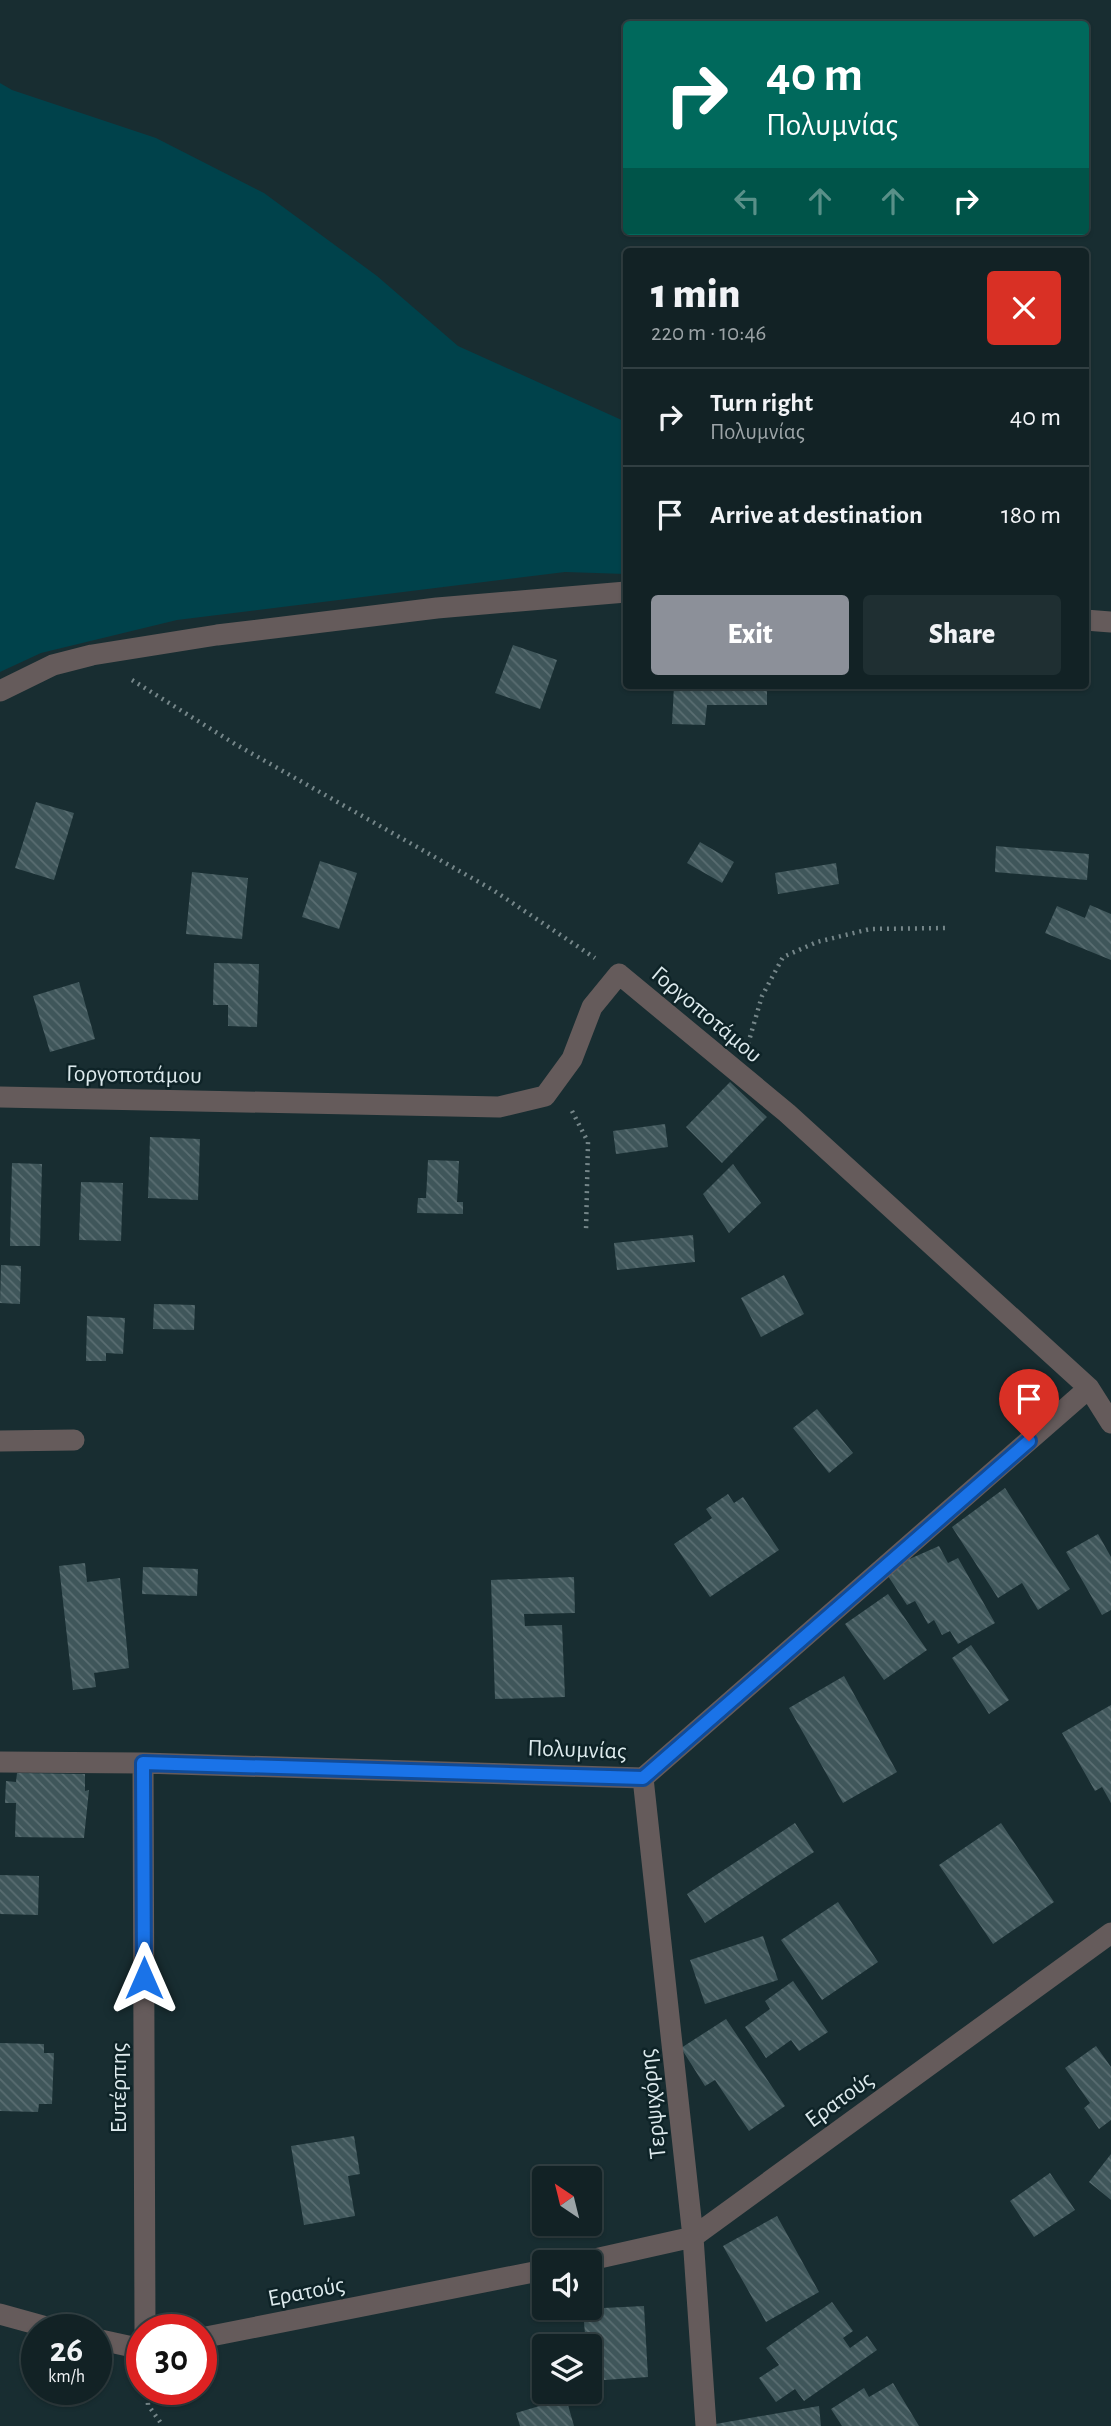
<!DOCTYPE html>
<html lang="en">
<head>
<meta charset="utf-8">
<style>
	:root { --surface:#122225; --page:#1f2f32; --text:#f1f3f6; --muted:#9ca4a7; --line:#313f42; --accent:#8c9099 }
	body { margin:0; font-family:"Alegreya Sans",sans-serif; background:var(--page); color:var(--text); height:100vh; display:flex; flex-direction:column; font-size:26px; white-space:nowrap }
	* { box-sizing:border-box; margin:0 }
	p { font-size:23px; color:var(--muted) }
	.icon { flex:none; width:38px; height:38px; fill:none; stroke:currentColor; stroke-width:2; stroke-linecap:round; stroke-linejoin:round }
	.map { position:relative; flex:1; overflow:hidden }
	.sheet { position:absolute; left:623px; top:248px; width:466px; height:441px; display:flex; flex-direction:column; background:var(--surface); border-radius:7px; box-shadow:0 2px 5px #0004,0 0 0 2px var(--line) }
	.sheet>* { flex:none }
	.hud { position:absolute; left:623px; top:21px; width:466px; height:214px; border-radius:7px; box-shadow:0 2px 5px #0004,0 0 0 2px var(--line); background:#00695c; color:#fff; overflow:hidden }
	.needle { width:46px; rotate:325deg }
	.buttons { position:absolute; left:532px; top:2166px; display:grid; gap:14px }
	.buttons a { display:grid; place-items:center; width:70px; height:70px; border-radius:7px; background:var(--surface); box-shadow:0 2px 5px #0004,0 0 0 2px var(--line); font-size:35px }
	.speed { position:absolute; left:21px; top:2314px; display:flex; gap:14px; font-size:35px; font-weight:700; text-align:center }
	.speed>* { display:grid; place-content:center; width:91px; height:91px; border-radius:50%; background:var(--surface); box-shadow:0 2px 5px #0004,0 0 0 2px var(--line); line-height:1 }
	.speed small { font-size:18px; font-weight:400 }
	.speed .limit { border:10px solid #d22; background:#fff; color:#111 }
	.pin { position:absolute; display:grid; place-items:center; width:60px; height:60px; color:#fff; margin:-72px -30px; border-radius:50% 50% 50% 0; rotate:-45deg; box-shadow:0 0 7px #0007 }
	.pin .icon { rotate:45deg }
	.me { position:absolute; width:77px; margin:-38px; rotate:0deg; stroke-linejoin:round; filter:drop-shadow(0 0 5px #0008) }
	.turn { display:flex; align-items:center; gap:24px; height:147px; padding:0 28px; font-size:32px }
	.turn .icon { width:91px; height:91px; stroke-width:2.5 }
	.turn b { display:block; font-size:49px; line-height:60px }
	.lanes { display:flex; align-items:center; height:66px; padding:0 28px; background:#0003; justify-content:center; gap:35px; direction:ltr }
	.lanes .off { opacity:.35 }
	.round { display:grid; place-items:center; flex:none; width:74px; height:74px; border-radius:7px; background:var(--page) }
	.headline { display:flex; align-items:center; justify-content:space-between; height:119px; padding:0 28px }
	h1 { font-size:42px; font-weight:800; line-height:52px }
	.action { display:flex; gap:14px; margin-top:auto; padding:14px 28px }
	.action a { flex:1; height:80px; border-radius:7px; background:var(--accent); color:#fff; font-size:28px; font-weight:800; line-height:80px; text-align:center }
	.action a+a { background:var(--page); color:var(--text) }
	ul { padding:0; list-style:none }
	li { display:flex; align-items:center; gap:21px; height:98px; padding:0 28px; border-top:2px solid var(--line) }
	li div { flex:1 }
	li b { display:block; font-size:26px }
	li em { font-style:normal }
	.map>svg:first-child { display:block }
</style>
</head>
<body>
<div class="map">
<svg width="1111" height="2426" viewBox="0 0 1111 2426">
	<defs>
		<pattern id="building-back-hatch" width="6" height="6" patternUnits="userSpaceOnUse" patternTransform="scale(1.75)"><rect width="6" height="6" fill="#3f565a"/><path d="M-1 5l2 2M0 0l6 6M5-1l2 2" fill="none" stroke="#5a6e72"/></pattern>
	</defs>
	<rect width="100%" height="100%" fill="#182d31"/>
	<!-- grass -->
	<path fill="#00424b" d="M0 83 12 90 156 138 264 193 377 276 458 346 626 422V574L565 572 177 620 41 653 0 672Z"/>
	<!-- building -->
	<path fill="url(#building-back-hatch)" d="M513 645 557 660 540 709 495 693Z
		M674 686H767V705H707L705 725 672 724Z
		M36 802 74 813 54 880 15 868Z
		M700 842 734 862 722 883 687 863Z
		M996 846 1089 854 1087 880 995 872Z
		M320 861 357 873 339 929 302 917Z
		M836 863 839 884 778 894 775 873Z
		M192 872 248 878 242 939 186 934Z
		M1090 905 1111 914V960L1045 933 1057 906 1085 918Z
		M214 963 259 964 257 1027 228 1026V1005H213Z
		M79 982 95 1039 50 1052 33 996Z
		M730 1082 767 1117 722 1163 686 1127Z
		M665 1124 668 1147 616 1154 613 1131Z
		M150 1137 200 1139 198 1200 148 1198Z
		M428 1160 459 1161 457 1202H463V1214L417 1213 418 1198H426Z
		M12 1163 42 1164 40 1246H10Z
		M733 1164 761 1203 729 1233 703 1194Z
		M81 1182 123 1183 121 1241 79 1240Z
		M693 1235 695 1262 617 1270 614 1243Z
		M1 1265 21 1266 20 1304 0 1303Z
		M784 1275 804 1314 761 1337 741 1298Z
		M154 1304 195 1305 194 1330 153 1329Z
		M87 1316 125 1318 123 1354 106 1353V1361H86Z
		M817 1409 853 1453 829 1473 793 1428Z
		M1005 1488 1070 1589 1038 1610 1022 1583 998 1598 952 1527Z
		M728 1494 734 1503 743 1497 779 1550 710 1597 674 1544 712 1518 706 1509Z
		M1098 1534 1111 1557V1610L1102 1615 1066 1552Z
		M939 1546 948 1563 958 1558 995 1623 958 1644 950 1631 942 1635 934 1620 928 1624 915 1601 907 1605 888 1576 905 1561Z
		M85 1563 87 1582 120 1578 129 1668 94 1673 96 1687 73 1690 59 1566Z
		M143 1567 198 1569 197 1596 142 1594Z
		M574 1577 575 1613 524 1614 525 1626 562 1625 565 1697 495 1699 491 1580Z
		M888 1594 927 1650 884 1680 845 1624Z
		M971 1645 1009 1700 989 1714 952 1658Z
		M844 1676 897 1772 843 1803 789 1708Z
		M1111 1705V1803L1102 1787 1095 1791 1062 1733Z
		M17 1773 85 1774V1791L89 1790 84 1838 15 1837 16 1803H5L6 1781 16 1782Z
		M795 1823 814 1852 705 1923 687 1894Z
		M1001 1823 1054 1902 993 1944 939 1865Z
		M0 1875 39 1876 38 1915 0 1914Z
		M838 1902 878 1962 822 2000 781 1940Z
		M763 1936 778 1980 705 2004 690 1960Z
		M793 1981 828 2032 799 2051 791 2040 766 2058 745 2027 770 2009 765 2001Z
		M726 2019 785 2106 749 2131 715 2080 705 2086 681 2048Z
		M0 2043 44 2044V2053H54L52 2104H39L38 2112 0 2111Z
		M1096 2046 1111 2067V2120L1099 2129 1084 2108 1090 2103 1065 2068Z
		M354 2136 360 2174 348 2176 355 2216 304 2225 291 2146Z
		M1111 2154V2200L1089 2182Z
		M1050 2173 1075 2210 1034 2237 1010 2201Z
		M777 2216 819 2292 766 2322 723 2246Z
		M832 2302 853 2331 843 2338 850 2348 867 2336 877 2350 804 2401 795 2389 776 2402 759 2378 779 2365 766 2348Z
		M644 2306 648 2377 590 2381V2347H586L583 2309Z
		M893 2383 919 2426H842L831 2409 864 2388 869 2397Z
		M566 2398 574 2426H520L516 2413Z
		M819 2406 821 2426H710V2425Z"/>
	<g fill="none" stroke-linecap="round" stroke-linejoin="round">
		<!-- path -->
		<path stroke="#758689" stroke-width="4.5" stroke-dasharray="2 5" stroke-linecap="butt" d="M132 680 235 744 493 890 595 958
			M748 1044 762 996 783 957 817 942 870 929 947 928
			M572 1111 588 1142 586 1231
			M147 2389 148 2405 163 2426"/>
		<!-- minor -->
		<path stroke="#655b5b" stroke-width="21" d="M1085 620 1111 622
			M0 691 53 665 92 655 217 635 437 608 626 592
			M0 1097 499 1107 545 1096 572 1059 592 1007 619 974 787 1113 1089 1388 1111 1423
			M0 1441 74 1440
			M0 1762 143 1763 643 1778 1089 1388
			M143 1763 145 2329
			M643 1778 693 2237 706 2426
			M577 2263 693 2237 1111 1933
			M0 2314 54 2329
			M201 2338 544 2270
			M96 2339 142 2349"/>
	</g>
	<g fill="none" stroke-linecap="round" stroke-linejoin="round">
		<defs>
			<path id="route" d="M144 1978 143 1763 643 1778 1029 1441"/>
		</defs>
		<!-- route casing -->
		<use href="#route" stroke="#114b97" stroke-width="18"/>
		<!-- route -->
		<use href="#route" stroke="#1a73e8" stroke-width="12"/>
	</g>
	<g text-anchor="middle" stroke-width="5" stroke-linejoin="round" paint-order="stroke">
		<!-- street labels -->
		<g font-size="24" fill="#ddeaed" stroke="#0e2327">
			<text transform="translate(707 1014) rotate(40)" y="8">Γοργοποτάμου</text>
			<text transform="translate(134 1074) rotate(1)" y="8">Γοργοποτάμου</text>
			<text transform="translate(577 1749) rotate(2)" y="8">Πολυμνίας</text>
			<text transform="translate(118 2088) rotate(-90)" y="8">Ευτέρπης</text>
			<text transform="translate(839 2099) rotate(-36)" y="8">Ερατούς</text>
			<text transform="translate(652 2104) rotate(-96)" y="8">Τερψιχόρης</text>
			<text transform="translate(306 2291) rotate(-11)" y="8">Ερατούς</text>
		</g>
	</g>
</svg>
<div class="buttons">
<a><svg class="needle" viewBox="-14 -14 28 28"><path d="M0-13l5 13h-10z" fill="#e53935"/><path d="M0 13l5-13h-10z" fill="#9ca4a7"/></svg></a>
<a><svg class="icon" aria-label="sound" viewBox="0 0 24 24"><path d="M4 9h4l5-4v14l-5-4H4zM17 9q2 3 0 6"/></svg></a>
<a><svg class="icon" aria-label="layers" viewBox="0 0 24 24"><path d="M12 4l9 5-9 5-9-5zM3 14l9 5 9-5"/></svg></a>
</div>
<div class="speed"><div>26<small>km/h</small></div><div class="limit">30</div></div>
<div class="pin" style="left:1029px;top:1441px;background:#d93025"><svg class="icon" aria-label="arrive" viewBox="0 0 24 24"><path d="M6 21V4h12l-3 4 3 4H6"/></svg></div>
<svg class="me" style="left:144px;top:1978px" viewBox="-20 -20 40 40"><path d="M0-17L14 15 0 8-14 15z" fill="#1a73e8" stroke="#fff" stroke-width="4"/></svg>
<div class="hud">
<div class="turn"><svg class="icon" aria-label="right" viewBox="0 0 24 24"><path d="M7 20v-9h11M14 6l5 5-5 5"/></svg><div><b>40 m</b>Πολυμνίας</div></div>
<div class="lanes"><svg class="icon off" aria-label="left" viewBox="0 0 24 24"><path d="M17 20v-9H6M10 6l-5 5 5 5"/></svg><svg class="icon off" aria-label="ahead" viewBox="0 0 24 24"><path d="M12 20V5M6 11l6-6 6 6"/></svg><svg class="icon off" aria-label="ahead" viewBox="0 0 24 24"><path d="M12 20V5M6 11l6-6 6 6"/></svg><svg class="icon" aria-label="right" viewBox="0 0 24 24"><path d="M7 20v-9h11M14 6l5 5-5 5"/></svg></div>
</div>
<section class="sheet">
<div class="headline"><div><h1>1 min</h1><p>220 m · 10:46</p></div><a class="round" style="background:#d93025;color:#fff"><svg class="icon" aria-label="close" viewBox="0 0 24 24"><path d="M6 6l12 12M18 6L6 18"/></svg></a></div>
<ul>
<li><svg class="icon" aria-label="right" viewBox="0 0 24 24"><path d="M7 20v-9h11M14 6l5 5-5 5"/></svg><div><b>Turn right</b><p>Πολυμνίας</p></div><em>40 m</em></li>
<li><svg class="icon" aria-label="arrive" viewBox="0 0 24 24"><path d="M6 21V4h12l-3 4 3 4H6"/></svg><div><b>Arrive at destination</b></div><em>180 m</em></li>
</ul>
<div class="action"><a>Exit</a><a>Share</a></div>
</section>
</div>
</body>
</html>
